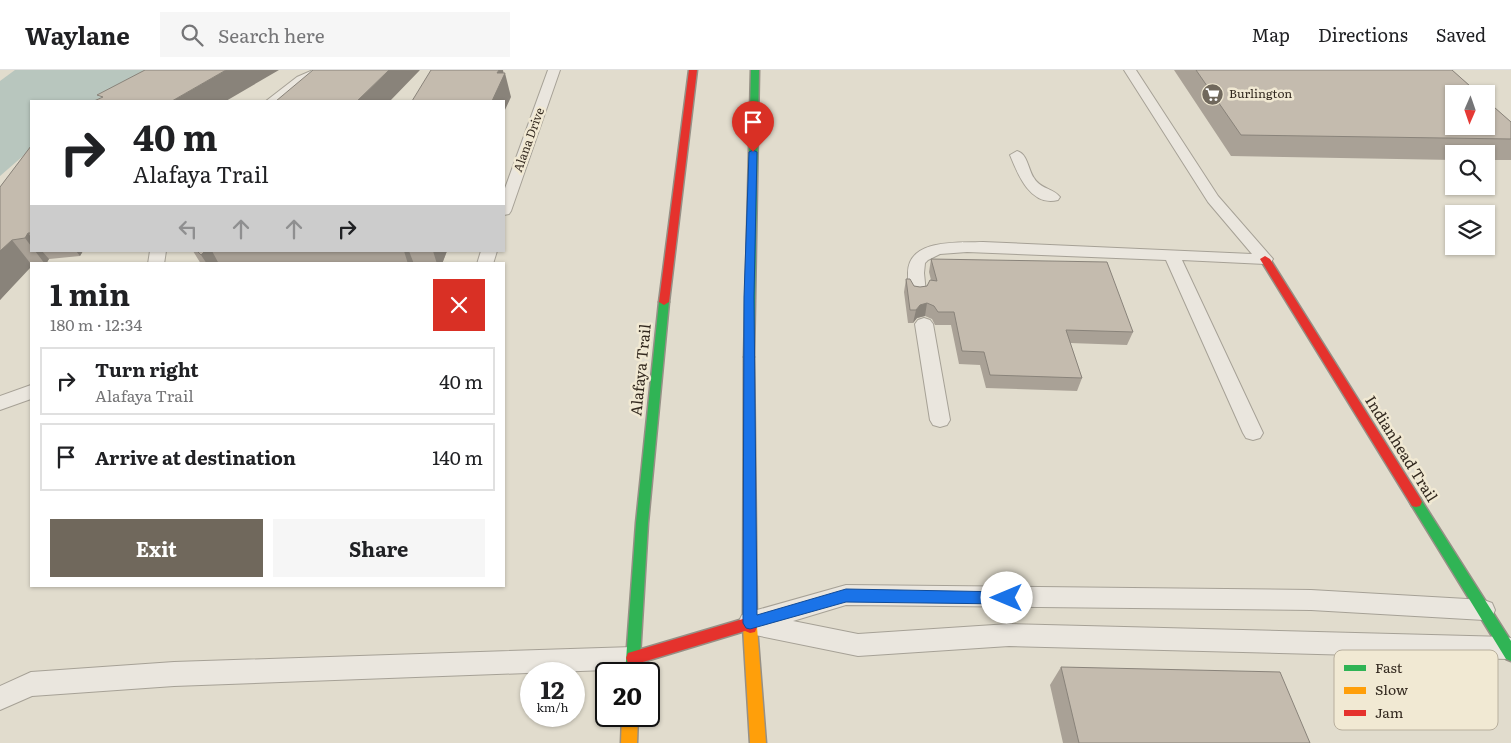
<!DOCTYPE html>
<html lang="en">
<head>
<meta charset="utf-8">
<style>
	:root { --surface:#fff; --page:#f6f6f6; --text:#202124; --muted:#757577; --line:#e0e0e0; --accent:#70685c }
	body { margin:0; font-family:Literata,serif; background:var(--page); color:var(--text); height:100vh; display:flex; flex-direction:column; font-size:19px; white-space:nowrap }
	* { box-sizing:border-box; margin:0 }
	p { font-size:16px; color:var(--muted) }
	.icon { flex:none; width:28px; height:28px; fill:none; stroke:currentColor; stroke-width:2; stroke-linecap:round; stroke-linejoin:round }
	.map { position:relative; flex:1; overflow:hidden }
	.sheet { position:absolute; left:30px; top:192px; width:475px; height:325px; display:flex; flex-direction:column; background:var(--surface); border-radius:0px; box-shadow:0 1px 4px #0004 }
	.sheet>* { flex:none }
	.top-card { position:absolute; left:30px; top:30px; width:475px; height:152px; border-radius:0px; box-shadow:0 1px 4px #0004; background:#fff; color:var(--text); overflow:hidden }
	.needle { width:32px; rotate:182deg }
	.controls { position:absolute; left:1445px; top:15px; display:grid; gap:10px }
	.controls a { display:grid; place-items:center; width:50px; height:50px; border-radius:0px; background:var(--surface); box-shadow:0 1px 4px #0004; font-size:25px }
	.speed { position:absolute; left:520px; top:592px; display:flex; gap:10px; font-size:25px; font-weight:700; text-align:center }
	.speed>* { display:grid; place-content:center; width:65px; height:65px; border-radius:50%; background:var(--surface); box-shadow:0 1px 4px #0004; line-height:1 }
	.speed small { font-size:12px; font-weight:400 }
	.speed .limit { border:2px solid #111; border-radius:8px; background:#fff; color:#111 }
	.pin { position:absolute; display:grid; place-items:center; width:42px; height:42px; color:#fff; margin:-51px -21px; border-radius:50% 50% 50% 0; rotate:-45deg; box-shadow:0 0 5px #0007 }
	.pin .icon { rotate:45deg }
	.me { position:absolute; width:55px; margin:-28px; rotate:270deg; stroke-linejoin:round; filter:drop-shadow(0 0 4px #0008) }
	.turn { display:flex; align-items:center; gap:18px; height:105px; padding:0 20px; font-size:22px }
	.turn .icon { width:65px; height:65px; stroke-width:2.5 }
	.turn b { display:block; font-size:35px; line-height:42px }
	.lanes { display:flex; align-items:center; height:48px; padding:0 20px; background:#0003; justify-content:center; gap:25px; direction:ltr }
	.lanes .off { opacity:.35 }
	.round { display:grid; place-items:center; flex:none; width:52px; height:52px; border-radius:0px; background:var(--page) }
	.summary { display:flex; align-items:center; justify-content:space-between; height:85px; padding:0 20px }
	h1 { font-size:30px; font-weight:700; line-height:38px }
	.cta { display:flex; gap:10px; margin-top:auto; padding:10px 20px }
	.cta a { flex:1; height:58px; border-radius:0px; background:var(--accent); color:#fff; font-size:20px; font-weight:700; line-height:58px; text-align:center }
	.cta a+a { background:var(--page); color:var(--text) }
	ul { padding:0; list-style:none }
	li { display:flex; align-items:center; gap:15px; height:68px; margin:0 10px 8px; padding:0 10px; border:2px solid var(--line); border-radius:0px }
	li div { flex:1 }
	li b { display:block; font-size:19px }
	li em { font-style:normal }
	header { display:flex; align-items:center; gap:30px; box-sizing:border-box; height:70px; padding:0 25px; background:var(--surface); border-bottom:1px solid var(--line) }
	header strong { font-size:24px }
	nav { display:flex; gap:28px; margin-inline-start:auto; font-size:18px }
	.search { width:350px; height:45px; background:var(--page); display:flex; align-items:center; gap:12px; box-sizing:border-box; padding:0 18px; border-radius:0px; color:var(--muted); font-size:19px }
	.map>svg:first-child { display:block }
</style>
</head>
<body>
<header>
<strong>Waylane</strong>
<div class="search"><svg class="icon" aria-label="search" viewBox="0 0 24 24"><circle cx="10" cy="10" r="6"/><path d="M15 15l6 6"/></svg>Search here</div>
<nav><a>Map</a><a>Directions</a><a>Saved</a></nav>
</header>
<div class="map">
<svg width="1511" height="673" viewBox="0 0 1511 673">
	<rect width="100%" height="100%" fill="#e1dccd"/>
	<!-- water -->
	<path fill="#b8c6be" d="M15 0H149L95 31H31V79L0 106V11Z"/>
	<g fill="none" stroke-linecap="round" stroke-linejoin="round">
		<defs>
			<path id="lane" d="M313 0H329L305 13 280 31H266L297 7Z
				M548 0H560L511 141 509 144 504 145V121Z
				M1124 0H1136L1218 126 1273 189 1271 192 1265 194 1182 190 1263 363 1260 368 1253 370 1246 368 1243 363 1166 190 967 182 940 184 928 190 925 193 924 203 926 223 924 227 918 228 912 227C908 221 908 211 908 204 907 168 959 173 983 172L1252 184 1208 132Z
				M1017 81C1028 84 1028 100 1034 108 1040 119 1053 118 1060 127L1058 130C1031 137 1018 105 1010 85Z
				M150 181H166L164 194H148Z
				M481 181H497L493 194H477Z
				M924 248 930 250 933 254 950 350 947 355 940 357 933 355 930 350 915 254 918 250Z
				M31 315V329L0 340V326Z
				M846 515 1311 520 1484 530 1492 533 1495 540 1492 547 1484 550 1311 540 846 535 793 551 858 564 1009 554 1507 567 1511 568V588L1507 589 1009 576 858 586 750 564 742 561 738 553 742 545 750 542Z
				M633 577 641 580 645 588 641 596 633 599 174 616 32 626 0 640V616L31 602 174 592Z"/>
			<path id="fast" d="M751 0H759L754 287 749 291 744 287Z
				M664 229 669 232 648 453 639 604H625L636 453 659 232Z
				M1416 427 1420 428 1511 571V591L1506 589 1412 436 1410 432 1412 428Z"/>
			<path id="slow" d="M750 551 755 552 757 557 766 673H750L743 557 745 552Z
				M622 646H638L637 673H621Z"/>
			<path id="jam" d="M689 0H697L669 232 664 235 659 232Z
				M1265 186 1270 189 1420 428 1422 432 1420 436 1416 437 1412 436 1260 189Z
				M749 283 754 287 757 557 755 562 750 563 745 561 633 595 628 593 626 588 628 583 743 549 744 287Z"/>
		</defs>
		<!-- lane casing -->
		<use href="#lane" stroke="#a6a196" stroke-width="2"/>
		<!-- fast casing -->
		<use href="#fast" stroke="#969086" stroke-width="3"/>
		<!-- slow casing -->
		<use href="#slow" stroke="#969086" stroke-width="3"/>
		<!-- jam casing -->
		<use href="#jam" stroke="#969086" stroke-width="3"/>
		<!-- lane -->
		<use href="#lane" fill="#eae6de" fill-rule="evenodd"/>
		<!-- fast -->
		<use href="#fast" fill="#30b455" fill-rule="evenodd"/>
		<!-- slow -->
		<use href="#slow" fill="#ff9f0a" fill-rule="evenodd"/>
		<!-- jam -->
		<use href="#jam" fill="#e5322d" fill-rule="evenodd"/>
	</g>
	<!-- wall -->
	<path fill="#a9a196" d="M1174 0H1452L1511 52V90H1486V84H1454V90L1231 86Z
		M31 76V181H83L80 186 49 189 46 194H31L0 230V117Z
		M193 181H447L442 194H201Z
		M931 189 1133 262 1127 275 1070 273 1082 308 1077 321 986 318 980 295 959 294 951 255H935L932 249 925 246 917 248 913 253H908L904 222 906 209 914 216 920 217 927 216 931 210 929 202Z
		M1061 597 1310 673H1063L1050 615Z"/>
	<!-- shaded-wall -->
	<path fill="#89837a" d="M226 0H279L226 31H172Z
		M389 0H420L390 31H357Z
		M499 0H503L504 5 505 3 511 27 504 42V31H492L497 3Z
		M28 163 31 167V176L25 168Z
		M12 170 31 194V197L0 230V181Z
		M35 181H42L49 189 46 194H45Z
		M76 181H83L80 186Z
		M205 181H212L219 194H207L201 185Z
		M404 181H409L414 194H408Z
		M433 181H447L442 194H437Z
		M927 233 925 246 917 248 913 253 916 240 920 235Z"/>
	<!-- building -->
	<path fill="#c4bbae" stroke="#89837a" d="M145 0H226L172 31H94L103 27 97 25Z
		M313 0H389L357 31H276Z
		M431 0H499L497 3H505L492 31H412Z
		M1196 0H1452L1479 24H1454V56H1486V30L1511 52V69L1241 65Z
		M31 76V163H28L25 168 12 170 0 181V117Z
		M197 181H205L201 185Z
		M931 189 1107 192 1133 262 1066 260 1082 308 990 305 984 282 962 281 954 242H938L934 236 927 233 920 235 916 240H910L906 209H910L914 216 920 217 927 216 930 210 937 211Z
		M1061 597 1280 602 1310 673H1079Z"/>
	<!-- route -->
	<path fill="#1a73e8" stroke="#114b97" d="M753 80 757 82 754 227 757 545 846 519 1007 522 1012 524 1014 528 1012 532 1007 534 846 532 750 559 746 558 743 553 744 227 749 82Z"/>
	<!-- icons -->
	<defs>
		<symbol id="supermarket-disc" viewBox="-11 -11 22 22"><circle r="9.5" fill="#70685c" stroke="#f1e9d3"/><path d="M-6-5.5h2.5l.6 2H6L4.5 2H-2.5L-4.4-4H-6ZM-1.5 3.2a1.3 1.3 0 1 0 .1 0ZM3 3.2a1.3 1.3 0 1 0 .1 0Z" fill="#fff"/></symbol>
	</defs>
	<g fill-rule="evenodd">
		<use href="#supermarket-disc" x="1200" y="12" width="25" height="25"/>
	</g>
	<g text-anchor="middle" stroke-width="5" stroke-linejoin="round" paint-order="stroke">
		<!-- far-poi labels -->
		<g font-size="12" fill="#33291f" stroke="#f1e9d3" text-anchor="start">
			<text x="1229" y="28">Burlington</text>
		</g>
		<!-- far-street labels -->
		<g font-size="12" fill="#33291f" stroke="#f1e9d3">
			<text transform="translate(529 70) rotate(-70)" y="4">Alana Drive</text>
		</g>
		<!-- street labels -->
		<g font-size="15" fill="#33291f" stroke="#f1e9d3">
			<text transform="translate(641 300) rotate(-84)" y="5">Alafaya Trail</text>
			<text transform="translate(1401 379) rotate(58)" y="5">Indianhead Trail</text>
		</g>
	</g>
	<!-- legend -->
	<rect x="1334" y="580" width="164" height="80" rx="8" fill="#f1e9d3" stroke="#b8af9d" stroke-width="1"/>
	<rect x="1344" y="595" width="22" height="6" fill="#30b455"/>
	<rect x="1344" y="617" width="22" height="7" fill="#ff9f0a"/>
	<rect x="1344" y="640" width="22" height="6" fill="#e5322d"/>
	<g font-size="14" fill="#33291f">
		<text x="1375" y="603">Fast</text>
		<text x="1375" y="625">Slow</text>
		<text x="1375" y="648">Jam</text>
	</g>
</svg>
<div class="controls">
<a><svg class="needle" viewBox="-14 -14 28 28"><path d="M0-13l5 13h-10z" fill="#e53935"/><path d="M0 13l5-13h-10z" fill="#757577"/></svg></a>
<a><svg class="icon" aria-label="search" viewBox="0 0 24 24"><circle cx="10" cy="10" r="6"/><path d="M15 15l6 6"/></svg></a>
<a><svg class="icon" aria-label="layers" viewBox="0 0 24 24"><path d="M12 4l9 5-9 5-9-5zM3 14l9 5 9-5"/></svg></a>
</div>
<div class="speed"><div>12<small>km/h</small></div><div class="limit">20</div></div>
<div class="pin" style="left:753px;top:82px;background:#d93025"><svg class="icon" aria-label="arrive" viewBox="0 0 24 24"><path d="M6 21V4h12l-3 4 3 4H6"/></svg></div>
<svg class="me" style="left:1007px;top:528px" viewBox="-20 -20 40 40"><circle r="19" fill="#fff"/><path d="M0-13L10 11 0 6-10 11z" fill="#1a73e8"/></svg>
<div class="top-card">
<div class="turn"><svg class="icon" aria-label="right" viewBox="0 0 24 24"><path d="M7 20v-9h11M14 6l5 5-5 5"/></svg><div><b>40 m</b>Alafaya Trail</div></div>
<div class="lanes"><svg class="icon off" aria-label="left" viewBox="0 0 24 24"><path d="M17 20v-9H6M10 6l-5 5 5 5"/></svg><svg class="icon off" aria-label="ahead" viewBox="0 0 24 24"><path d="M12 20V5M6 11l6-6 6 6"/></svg><svg class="icon off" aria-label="ahead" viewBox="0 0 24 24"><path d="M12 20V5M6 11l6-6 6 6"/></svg><svg class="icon" aria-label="right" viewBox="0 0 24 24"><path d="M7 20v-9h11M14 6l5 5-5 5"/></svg></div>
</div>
<section class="sheet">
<div class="summary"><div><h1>1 min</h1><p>180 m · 12:34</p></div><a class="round" style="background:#d93025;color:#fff"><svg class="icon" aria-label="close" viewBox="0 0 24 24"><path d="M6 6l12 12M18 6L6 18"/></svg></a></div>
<ul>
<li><svg class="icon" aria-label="right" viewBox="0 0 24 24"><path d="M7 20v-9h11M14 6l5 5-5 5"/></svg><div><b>Turn right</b><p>Alafaya Trail</p></div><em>40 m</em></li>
<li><svg class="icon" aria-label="arrive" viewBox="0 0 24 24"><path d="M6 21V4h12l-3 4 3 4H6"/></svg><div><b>Arrive at destination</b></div><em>140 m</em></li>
</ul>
<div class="cta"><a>Exit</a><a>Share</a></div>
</section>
</div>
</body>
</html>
